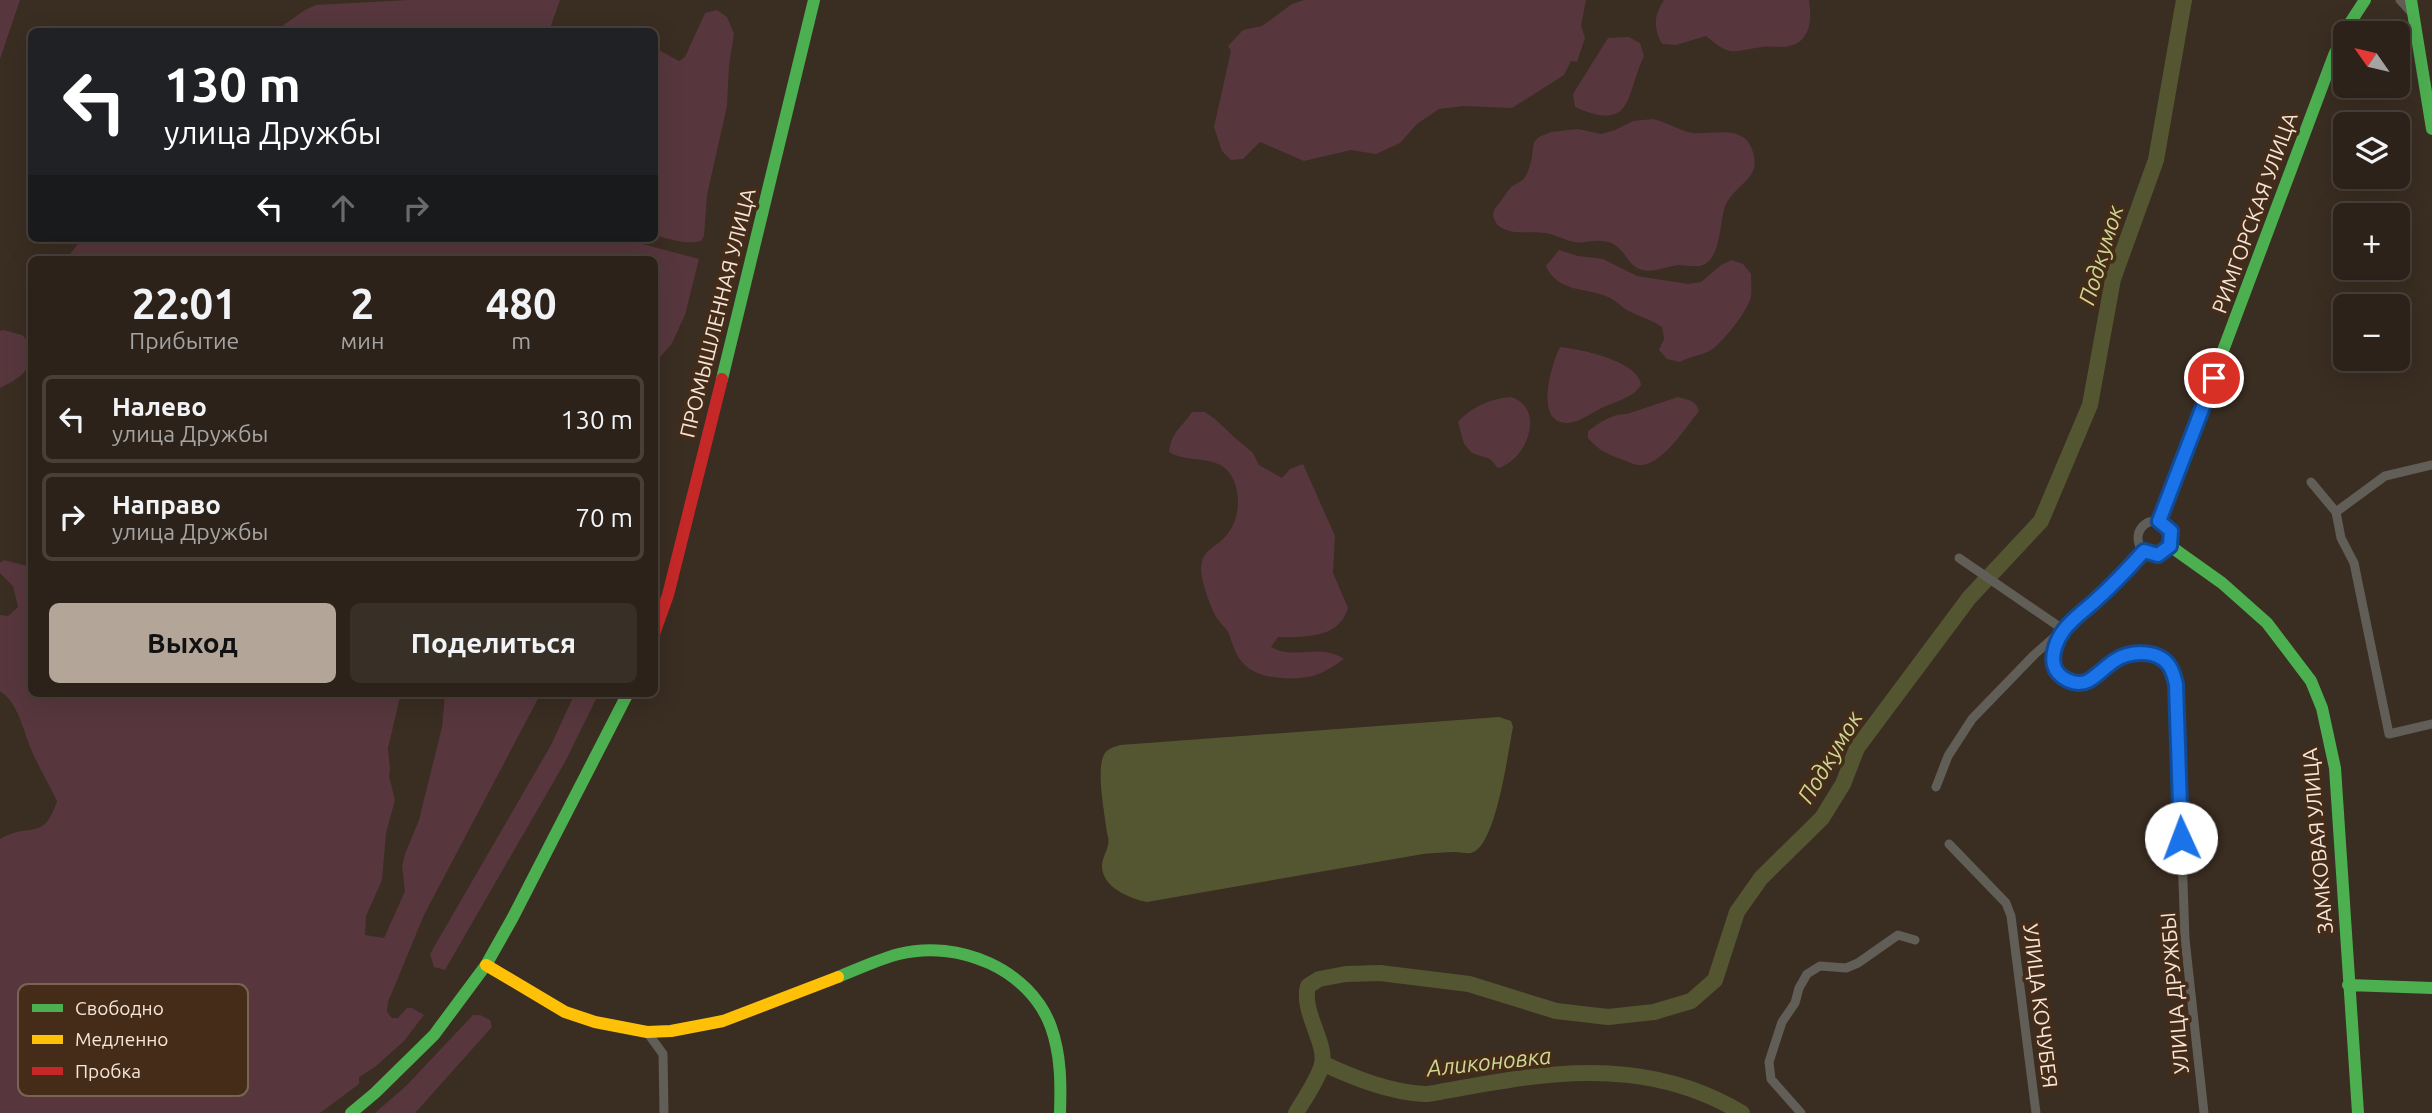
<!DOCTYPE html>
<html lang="ru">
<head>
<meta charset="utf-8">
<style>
	:root { --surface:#2c221a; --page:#382f27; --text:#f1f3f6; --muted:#a6a4a2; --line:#483f39; --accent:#b4a599 }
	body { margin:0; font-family:Ubuntu,sans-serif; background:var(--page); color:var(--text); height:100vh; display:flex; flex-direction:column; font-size:26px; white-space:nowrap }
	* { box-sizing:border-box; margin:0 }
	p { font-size:23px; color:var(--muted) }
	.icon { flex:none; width:38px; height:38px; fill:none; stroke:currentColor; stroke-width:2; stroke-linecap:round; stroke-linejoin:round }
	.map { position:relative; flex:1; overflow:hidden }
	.drawer { position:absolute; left:28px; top:256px; width:630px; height:441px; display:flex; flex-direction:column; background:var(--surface); border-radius:10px; box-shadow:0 7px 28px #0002,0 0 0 2px var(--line) }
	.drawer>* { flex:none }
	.top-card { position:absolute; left:28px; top:28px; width:630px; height:214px; border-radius:10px; box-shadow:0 7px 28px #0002,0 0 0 2px var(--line); background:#202124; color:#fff; overflow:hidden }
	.needle { width:46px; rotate:304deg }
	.tools { position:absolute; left:2333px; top:21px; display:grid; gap:14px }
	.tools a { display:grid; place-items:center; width:77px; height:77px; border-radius:10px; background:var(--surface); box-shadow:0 7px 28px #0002,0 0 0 2px var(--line); font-size:35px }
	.pin { position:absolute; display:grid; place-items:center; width:60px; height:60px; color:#fff; margin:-30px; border:4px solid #fff; border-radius:50%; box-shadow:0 2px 7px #0007 }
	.me { position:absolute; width:77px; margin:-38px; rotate:358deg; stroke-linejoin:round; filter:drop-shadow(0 0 5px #0008) }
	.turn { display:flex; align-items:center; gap:24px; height:147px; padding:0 21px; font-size:32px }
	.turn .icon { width:91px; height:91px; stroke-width:2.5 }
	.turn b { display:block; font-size:49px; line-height:60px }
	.lanes { display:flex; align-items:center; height:66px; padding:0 21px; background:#0003; justify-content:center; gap:35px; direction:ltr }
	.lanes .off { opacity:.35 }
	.eta { display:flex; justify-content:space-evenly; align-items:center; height:119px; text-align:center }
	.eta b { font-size:42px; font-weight:700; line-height:49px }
	.button { display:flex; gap:14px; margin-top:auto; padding:14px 21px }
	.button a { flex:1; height:80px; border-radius:10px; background:var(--accent); color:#111; font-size:28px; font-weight:700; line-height:80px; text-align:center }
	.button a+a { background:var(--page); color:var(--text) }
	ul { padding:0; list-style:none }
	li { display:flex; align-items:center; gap:21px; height:88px; margin:0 14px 10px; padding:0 7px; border:4px solid var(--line); border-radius:10px }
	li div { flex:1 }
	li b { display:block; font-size:26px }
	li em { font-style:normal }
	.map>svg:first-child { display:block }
</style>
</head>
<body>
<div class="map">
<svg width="2432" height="1113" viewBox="0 0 2432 1113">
	<rect width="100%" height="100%" fill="#3a2d22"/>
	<!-- green -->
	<path fill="#57373d" d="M0 0H20L0 59Z
		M408 0H560L549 31H275L305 10 316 5Z
		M1304 0H1586L1581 26 1585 38 1577 62 1571 61 1564 75 1512 108 1464 106 1439 109 1417 124 1400 143 1376 154 1351 150 1304 161 1260 142 1243 159 1231 160 1222 151 1214 127 1231 51 1228 46 1243 30 1262 26 1292 4Z
		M1664 0H1809C1812 21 1811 44 1784 47 1777 47 1769 46 1762 47 1731 51 1732 58 1706 36L1676 45 1662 44C1653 28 1654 15 1664 0Z
		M717 10 727 17 734 34 729 65 727 106 707 195 704 236 701 241C686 245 669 239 655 235V48L679 61 685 57 705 13Z
		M1629 37 1640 43 1644 56C1625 96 1634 133 1575 107L1573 94 1608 38Z
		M1653 119C1667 122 1680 131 1693 133 1710 135 1737 126 1749 143 1753 150 1756 160 1754 168 1751 182 1728 192 1724 210 1720 225 1720 262 1700 266 1693 267 1685 265 1679 265 1668 266 1652 273 1642 270 1624 265 1626 242 1601 241 1592 240 1582 244 1574 242 1564 240 1555 234 1544 233 1530 231 1514 235 1502 228 1497 226 1495 221 1493 216L1494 210 1511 187 1523 180 1527 174 1531 162 1534 142 1539 137 1551 132 1578 129 1601 134 1615 130 1633 121Z
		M83 238H620L699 259 685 315 671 345 655 362 654 259H66Z
		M1559 250 1578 256 1603 259 1637 276 1688 284 1701 282 1721 265 1732 260 1743 264 1751 274C1751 281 1752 289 1751 296 1749 310 1722 343 1711 350 1701 356 1690 356 1680 362L1667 359 1659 350 1664 339 1662 327C1651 319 1639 317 1627 310 1621 306 1615 300 1608 297 1585 287 1558 293 1546 266Z
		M3 330 22 335 31 344C34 369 21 378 0 388V331Z
		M1560 347C1580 349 1639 361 1641 385 1634 397 1617 401 1604 407 1592 412 1578 424 1565 423 1534 421 1552 363 1560 347Z
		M1510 397C1547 407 1527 461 1498 468L1490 459 1472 453 1464 444 1458 422C1471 407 1490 399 1510 397Z
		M1678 397C1688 400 1696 400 1699 411 1686 427 1664 462 1643 465 1636 466 1628 462 1621 459 1608 455 1597 449 1588 438V431C1599 423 1613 413 1627 414Z
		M1192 412H1205L1215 419 1234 437 1253 453 1259 465 1282 478 1290 469 1303 464 1335 536 1333 573 1348 608C1339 639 1305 637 1278 637L1271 647C1296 661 1318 642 1344 659 1335 665 1327 671 1316 675 1297 681 1259 680 1245 665 1235 656 1233 644 1228 632 1225 627 1221 624 1218 620 1211 609 1201 581 1201 569 1201 553 1211 549 1222 540 1238 526 1242 500 1234 481 1223 452 1190 465 1169 452 1172 430 1181 429 1192 412Z
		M4 560 31 567 32 693H401L388 748 390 769 389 776 395 800 386 833 382 880 366 916 365 935 384 938 405 891 402 866 405 854 419 820 442 727 445 693H541L424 915 388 1002 387 1012 392 1018H398L407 1008H412L424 1015 404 1041 375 1067 359 1077V1084L320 1113H0V839C31 821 43 843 57 801 50 786 41 771 34 756 24 736 20 704 0 691V615L8 616 18 607 13 586 0 573V563Z
		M575 693H599L565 762 445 970 434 967 430 954 551 745Z
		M473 1015H480L490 1020 492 1027 415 1113H375L406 1086Z"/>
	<!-- water -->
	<path fill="#535631" d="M1499 717 1511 721 1513 727C1508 751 1496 848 1471 853 1467 854 1460 852 1455 852 1444 852 1433 853 1423 854L1147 902C1130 899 1101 887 1102 865 1103 852 1112 847 1107 833 1105 815 1095 767 1105 753 1109 748 1114 747 1120 745Z"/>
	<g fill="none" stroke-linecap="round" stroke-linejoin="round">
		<!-- river -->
		<path stroke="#535631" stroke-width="16" d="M1322 1063C1354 1078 1389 1092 1424 1094 1433 1094 1442 1091 1451 1090 1470 1086 1490 1083 1509 1080 1591 1067 1669 1069 1742 1113
			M1296 1113C1305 1098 1317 1081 1322 1065 1327 1042 1301 1012 1308 986L1319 979 1346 974 1380 973 1469 984 1556 1011 1608 1017 1654 1012 1691 1001 1715 980 1737 912 1761 878 1822 818 1843 784 1857 748 1969 598 2041 521 2090 405 2113 279 2156 160 2184 0"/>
		<!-- street -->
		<path stroke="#615d57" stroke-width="9" d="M2400 0 2411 12
			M2311 482 2336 512 2341 538 2354 563 2389 734 2432 724
			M2336 512 2385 476 2432 465
			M2138 538a17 17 0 1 1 34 0a17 17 0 1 1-34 0Z
			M1959 558 2064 630
			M2064 630C2060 637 2054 647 2053 655 2052 672 2068 687 2085 682 2097 678 2106 665 2116 659 2143 645 2168 655 2176 684L2185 939 2204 1113
			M1936 787 1948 756 1972 719 2034 655 2121 578 2143 551
			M1949 844 2006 903 2011 916 2036 1113
			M647 1032 663 1054 664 1113
			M1801 1113 1771 1079 1769 1062 1782 1022 1795 1003 1799 988 1807 974 1820 966 1846 968 1858 963 1898 935 1915 940"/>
		<!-- fast -->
		<path stroke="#4caf50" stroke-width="12" d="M2411 0 2432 129
			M722 379 814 0
			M2159 521 2334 55 2348 26 2365 0
			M2170 546 2222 583 2267 623 2311 681 2322 708 2335 768 2358 1113
			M838 977C858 969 879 959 899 954 958 939 1030 969 1051 1027 1061 1055 1061 1084 1060 1113
			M2348 985 2432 988
			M351 1113 375 1093 434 1035 486 965 512 919 628 693"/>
		<!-- slow -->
		<path stroke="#ffc107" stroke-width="12" d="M486 965 565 1012 595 1022 647 1032 671 1031 723 1021 838 977"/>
		<!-- jam -->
		<path stroke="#c62828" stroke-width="12" d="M654 634 668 595 722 379"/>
	</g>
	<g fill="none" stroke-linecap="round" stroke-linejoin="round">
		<defs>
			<path id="route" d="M2181 838 2176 684C2174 677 2173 670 2168 664 2156 649 2129 651 2114 661 2105 667 2097 676 2088 681 2076 687 2057 678 2054 665 2051 654 2057 639 2064 630 2072 619 2085 610 2095 601 2113 585 2128 569 2144 551L2158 555 2170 546 2171 531 2159 521 2214 378"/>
		</defs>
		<!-- route casing -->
		<use href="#route" stroke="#114b97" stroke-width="18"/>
		<!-- route -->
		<use href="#route" stroke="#1a73e8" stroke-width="12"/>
	</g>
	<g text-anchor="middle" stroke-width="7" stroke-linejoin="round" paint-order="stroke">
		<!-- street labels -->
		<g font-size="21" fill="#f5e5d9" stroke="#442c18">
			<text transform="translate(2255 213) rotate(-70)" y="7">РИМГОРСКАЯ УЛИЦА</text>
			<text transform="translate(718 313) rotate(-76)" y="7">ПРОМЫШЛЕННАЯ УЛИЦА</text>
			<text transform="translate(2318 841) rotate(-95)" y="7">ЗАМКОВАЯ УЛИЦА</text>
			<text transform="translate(2175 993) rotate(-95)" y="7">УЛИЦА ДРУЖБЫ</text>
			<text transform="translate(2040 1006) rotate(83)" y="7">УЛИЦА КОЧУБЕЯ</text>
		</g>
		<!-- water labels -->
		<g font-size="23" font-style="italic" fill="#cdd692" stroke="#442c18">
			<text transform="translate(2101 255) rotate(-73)" y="8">Подкумок</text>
			<text transform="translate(1830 757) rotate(-59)" y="8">Подкумок</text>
			<text transform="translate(1489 1062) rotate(-6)" y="8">Аликоновка</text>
		</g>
	</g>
	<!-- legend -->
	<rect x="18" y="984" width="230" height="112" rx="10" fill="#442c18" stroke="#796452" stroke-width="2"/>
	<rect x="32" y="1004" width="31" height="8" fill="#4caf50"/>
	<rect x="32" y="1035" width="31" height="9" fill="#ffc107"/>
	<rect x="32" y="1067" width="31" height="8" fill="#c62828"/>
	<g font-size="19" fill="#f5e5d9">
		<text x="75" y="1015">Свободно</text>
		<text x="75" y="1046">Медленно</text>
		<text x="75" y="1078">Пробка</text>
	</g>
</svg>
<div class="tools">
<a><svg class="needle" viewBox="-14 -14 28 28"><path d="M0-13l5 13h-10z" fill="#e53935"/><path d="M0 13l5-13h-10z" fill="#a6a4a2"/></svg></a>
<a><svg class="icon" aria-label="layers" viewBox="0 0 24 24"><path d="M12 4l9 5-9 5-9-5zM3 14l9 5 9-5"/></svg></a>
<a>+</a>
<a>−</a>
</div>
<div class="pin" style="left:2214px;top:378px;background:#d93025"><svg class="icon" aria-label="arrive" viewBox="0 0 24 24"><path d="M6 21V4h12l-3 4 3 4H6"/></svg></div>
<svg class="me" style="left:2181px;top:838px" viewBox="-20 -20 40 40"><circle r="19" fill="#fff"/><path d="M0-13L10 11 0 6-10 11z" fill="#1a73e8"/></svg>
<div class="top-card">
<div class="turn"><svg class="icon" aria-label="left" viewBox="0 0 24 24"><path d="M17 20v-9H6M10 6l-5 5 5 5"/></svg><div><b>130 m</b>улица Дружбы</div></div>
<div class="lanes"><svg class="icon" aria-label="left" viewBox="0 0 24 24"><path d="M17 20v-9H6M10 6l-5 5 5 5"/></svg><svg class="icon off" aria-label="ahead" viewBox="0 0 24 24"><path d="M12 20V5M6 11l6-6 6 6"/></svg><svg class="icon off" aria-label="right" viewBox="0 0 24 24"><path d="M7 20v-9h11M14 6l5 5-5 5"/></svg></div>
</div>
<section class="drawer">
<div class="eta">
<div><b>22:01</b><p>Прибытие</p></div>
<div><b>2</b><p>мин</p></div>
<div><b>480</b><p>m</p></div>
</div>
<ul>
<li><svg class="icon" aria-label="left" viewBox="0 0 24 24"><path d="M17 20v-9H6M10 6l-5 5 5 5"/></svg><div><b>Налево</b><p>улица Дружбы</p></div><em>130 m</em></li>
<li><svg class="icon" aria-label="right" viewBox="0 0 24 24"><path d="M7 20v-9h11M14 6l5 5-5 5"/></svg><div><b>Направо</b><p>улица Дружбы</p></div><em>70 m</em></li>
</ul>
<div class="button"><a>Выход</a><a>Поделиться</a></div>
</section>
</div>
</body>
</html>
